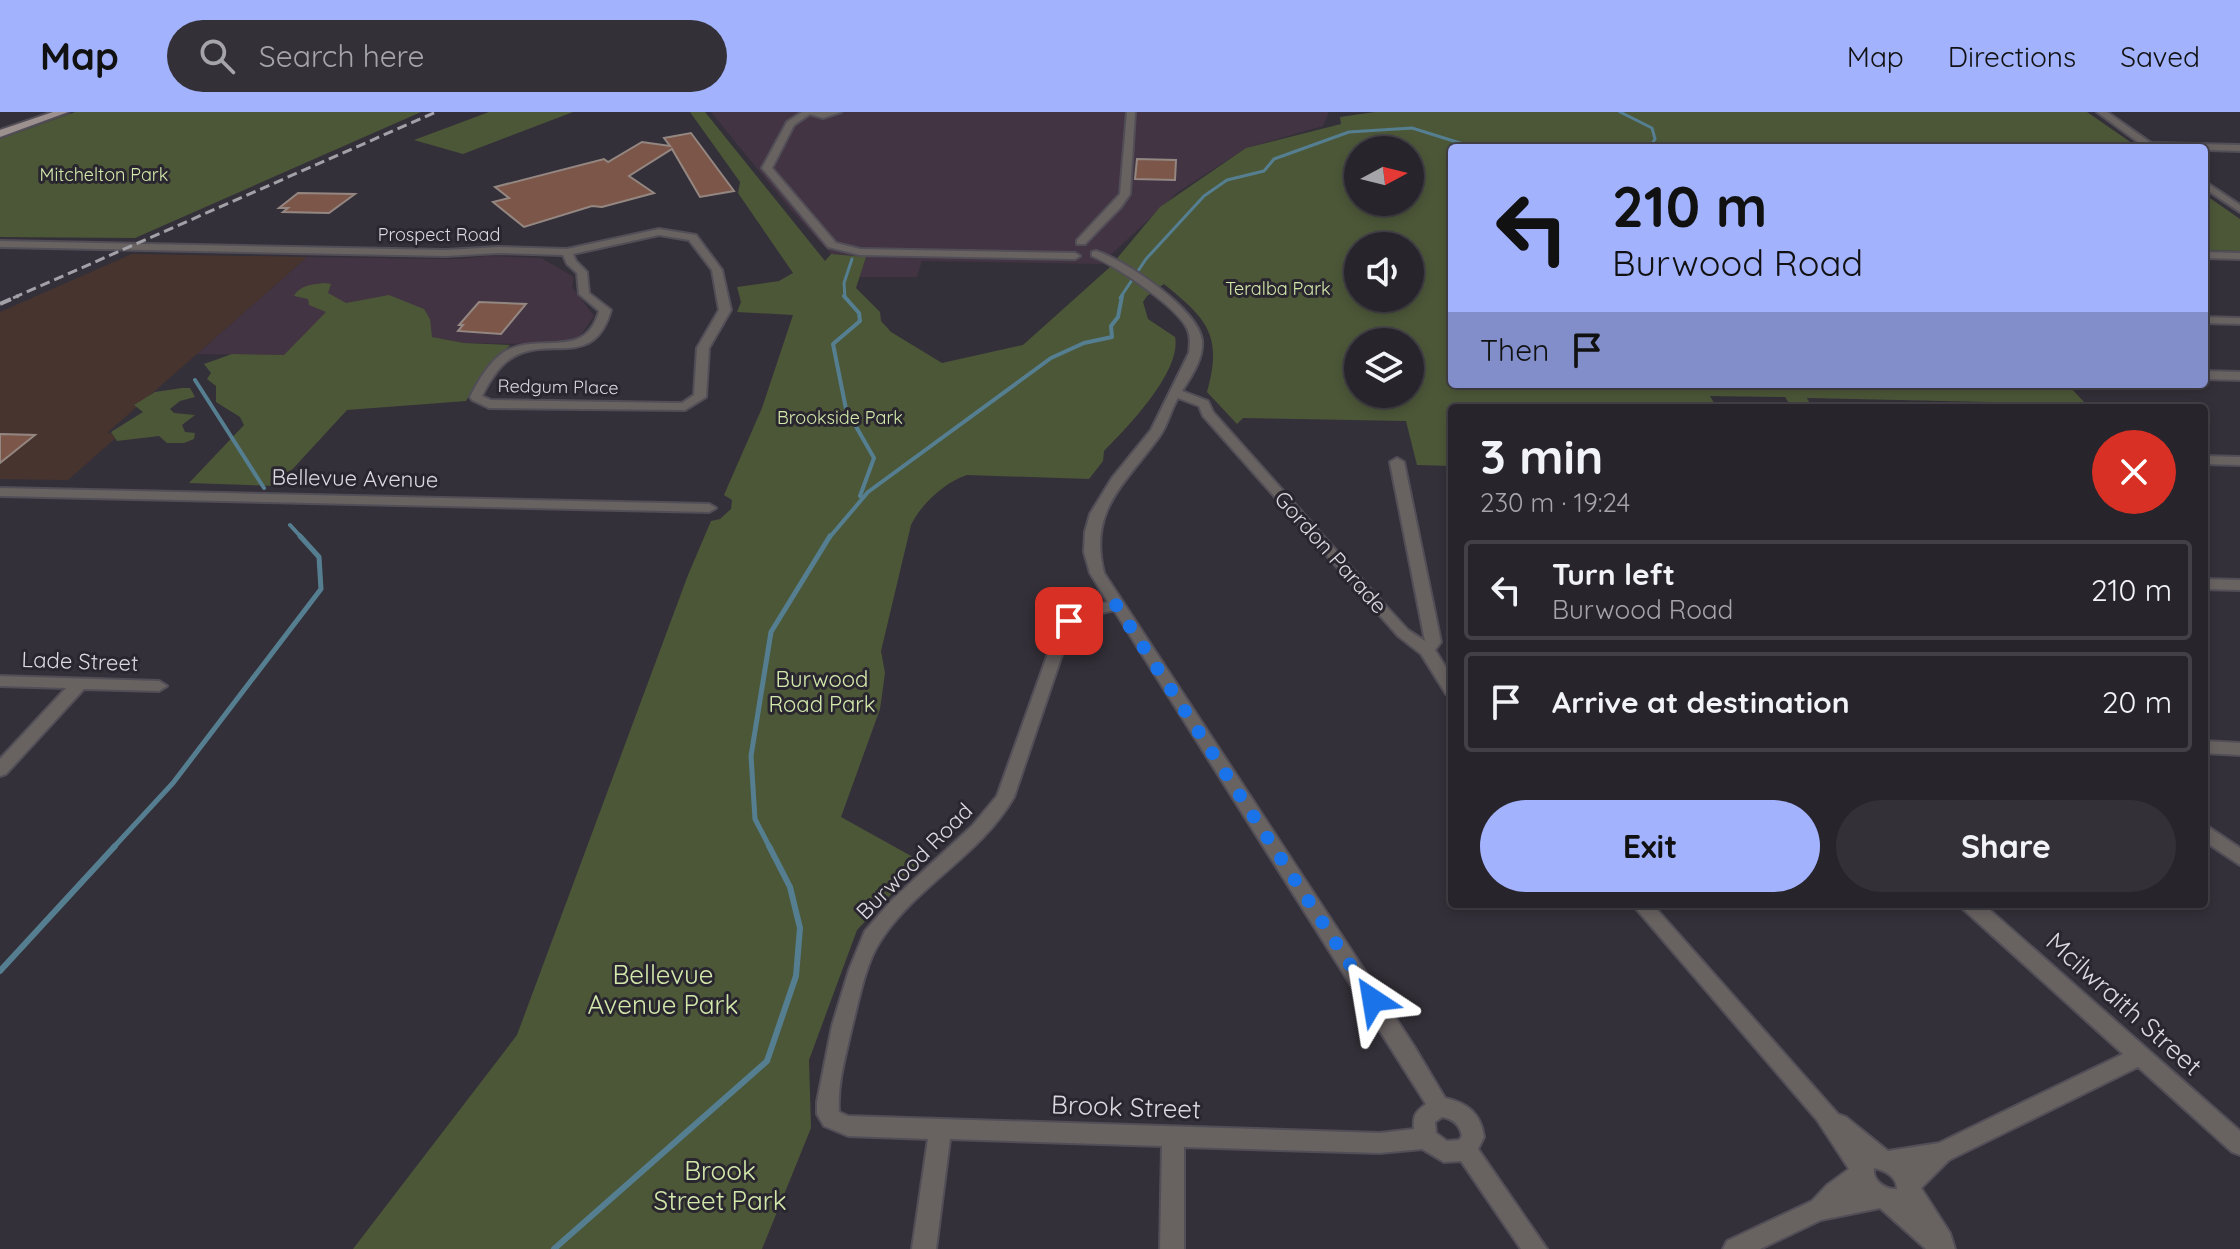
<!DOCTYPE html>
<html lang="en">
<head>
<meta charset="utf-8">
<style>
	:root { --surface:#27242b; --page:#333037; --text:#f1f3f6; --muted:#a4a4a9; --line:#434147; --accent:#a2b2fd }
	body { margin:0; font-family:Quicksand,sans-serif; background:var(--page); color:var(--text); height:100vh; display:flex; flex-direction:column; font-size:30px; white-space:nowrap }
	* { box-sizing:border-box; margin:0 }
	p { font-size:26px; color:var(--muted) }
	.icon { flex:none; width:44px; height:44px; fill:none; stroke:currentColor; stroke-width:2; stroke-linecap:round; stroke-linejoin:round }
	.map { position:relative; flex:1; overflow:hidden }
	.sheet { position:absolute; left:1448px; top:292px; width:760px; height:504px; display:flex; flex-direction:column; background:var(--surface); border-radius:8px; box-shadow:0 4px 12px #0003,0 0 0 2px var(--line) }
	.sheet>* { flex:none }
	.banner { position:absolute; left:1448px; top:32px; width:760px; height:244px; border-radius:8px; box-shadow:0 4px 12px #0003,0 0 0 2px var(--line); background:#a2b2fd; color:#111; overflow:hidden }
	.needle { width:52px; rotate:83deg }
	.controls { position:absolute; left:1344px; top:24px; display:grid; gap:16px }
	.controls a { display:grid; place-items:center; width:80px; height:80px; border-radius:50%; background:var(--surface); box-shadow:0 4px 12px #0003,0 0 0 2px var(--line); font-size:40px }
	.pin { position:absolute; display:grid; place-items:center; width:68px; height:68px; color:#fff; margin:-34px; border-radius:16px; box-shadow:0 4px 12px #0006 }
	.me { position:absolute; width:88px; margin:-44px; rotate:327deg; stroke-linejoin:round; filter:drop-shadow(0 0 6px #0008) }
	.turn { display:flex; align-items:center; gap:28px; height:168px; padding:0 32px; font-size:36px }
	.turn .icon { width:104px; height:104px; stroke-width:2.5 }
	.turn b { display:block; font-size:56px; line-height:68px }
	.then { display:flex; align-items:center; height:76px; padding:0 32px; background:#0003; gap:16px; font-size:30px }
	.round { display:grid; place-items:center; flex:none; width:84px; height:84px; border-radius:42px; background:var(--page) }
	.summary { display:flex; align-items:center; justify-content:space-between; height:136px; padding:0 32px }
	h1 { font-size:48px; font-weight:800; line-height:60px }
	.primary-button { display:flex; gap:16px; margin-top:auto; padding:16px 32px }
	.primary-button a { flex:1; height:92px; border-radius:48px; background:var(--accent); color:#111; font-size:32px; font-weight:800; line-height:92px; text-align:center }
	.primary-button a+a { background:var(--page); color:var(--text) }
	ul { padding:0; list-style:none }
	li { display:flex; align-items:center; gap:24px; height:100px; margin:0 16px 12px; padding:0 16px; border:4px solid var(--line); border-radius:8px }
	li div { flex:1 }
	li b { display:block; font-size:30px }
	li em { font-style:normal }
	header { display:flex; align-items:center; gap:48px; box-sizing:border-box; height:112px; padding:0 40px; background:var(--accent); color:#111 }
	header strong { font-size:38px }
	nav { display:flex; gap:44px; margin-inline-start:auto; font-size:28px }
	.search { width:560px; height:72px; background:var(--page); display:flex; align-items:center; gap:20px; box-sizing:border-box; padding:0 28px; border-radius:44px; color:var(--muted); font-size:30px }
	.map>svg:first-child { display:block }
</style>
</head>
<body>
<header>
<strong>Map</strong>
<div class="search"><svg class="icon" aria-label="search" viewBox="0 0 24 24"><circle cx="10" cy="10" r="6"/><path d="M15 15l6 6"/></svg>Search here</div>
<nav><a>Map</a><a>Directions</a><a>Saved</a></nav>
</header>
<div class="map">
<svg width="2240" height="1137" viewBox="0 0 2240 1137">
	<rect width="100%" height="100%" fill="#343039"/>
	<!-- commercial -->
	<path fill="#423442" d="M711 0H1329L1323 14 1246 36 1178 80 1101 152 922 149 917 165H859L866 145 831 142 790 97Z
		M488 144 541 146 574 165 572 175 594 204 578 227 536 232 464 231 323 205 284 243 197 242 307 145 458 147Z"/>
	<!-- industrial -->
	<path fill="#48342e" d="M132 142 307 145 107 321 120 322 68 368 0 367V200Z"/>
	<!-- green -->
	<path fill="#4c5738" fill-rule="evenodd" d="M75 0H421L135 126 0 125V27Z
		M489 0H573L463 42 414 28Z
		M690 0H705L825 149 831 142 866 145 856 176 880 200 881 209 891 220 942 251 1023 233 1109 156 1160 95 1246 36 1341 12 1340 5 1375 0H2087L2139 36H1452V272H2067L2086 292 1807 286 1812 296H1792L1785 285 1710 284 1717 296H1602L1600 292 1561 291 1562 296H1452V354L1417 353 1406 309 1243 306 1237 312 1207 280C1223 223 1207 207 1164 172L1147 184 1143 190 1148 207 1175 225C1182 259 1127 316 1104 339L1103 349 1089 367 967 363C944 371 922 391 911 413L881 539 885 561 880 597 841 705 922 750 857 818 809 948 811 1016 762 1137H353L517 923 688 463 711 409 720 407 731 397 732 388 724 383 762 296 793 203 737 200 741 190 737 175 779 169 793 161 738 81 740 70ZM1358 38H1410V90H1358ZM1358 134H1410V186H1358ZM1358 230H1410V282H1358Z
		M2204 82 2240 107V139L2204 138Z
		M325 171 331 172 328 181 346 191 389 183 424 197 430 207 432 225 464 231 510 233 481 263 466 289 347 298 277 374 189 371 244 313 240 305 216 290V274L207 267 211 261 204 252 232 242 284 243 326 200 309 193 308 187 294 184C300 173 314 172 325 171Z
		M182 276H190L195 285 180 289 170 297 174 301 195 303 182 313 185 320 195 321 194 327 184 331H167L159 324 117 329 111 320 143 300 134 293 155 280Z"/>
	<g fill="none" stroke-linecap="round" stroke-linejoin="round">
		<!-- stream-far3 -->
		<path stroke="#557f91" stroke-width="3" d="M1620 0 1652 16 1655 27 1649 36
			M845 186 844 171 852 147
			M1120 186 1146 147 1204 84 1227 68 1264 59 1274 47 1349 20 1412 16 1476 36"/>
		<!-- stream-far2 -->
		<path stroke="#557f91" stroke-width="4" d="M844 184 859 201 860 209 833 232 846 297 874 346 860 384
			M195 268 264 376
			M290 413 302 426
			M829 426 868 380 1051 246 1084 231 1112 225 1111 214 1118 205 1122 184"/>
		<!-- stream-far1 -->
		<path stroke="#557f91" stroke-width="5" d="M113 736 173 671 321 477 319 445 300 424
			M770 736 755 707 751 644 771 520 830 424"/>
		<!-- stream -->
		<path stroke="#557f91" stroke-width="6" d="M0 859 115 734
			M554 1137 767 949 796 864 800 816 790 775 769 734"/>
	</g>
	<!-- building -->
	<path fill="#7c5649" stroke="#948782" stroke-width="2" d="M691 21 734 79 700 85 672 37 629 64 654 81 602 95 592 94 524 115 493 90 509 86 495 75 604 47 608 50 642 30 670 34 664 26Z
		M1137 47 1176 48 1175 68 1135 67Z
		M298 81 355 82 329 101 283 100 288 96H279Z
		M479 190 526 192 501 222 458 219 463 213H459Z
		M0 322 35 323 0 351Z"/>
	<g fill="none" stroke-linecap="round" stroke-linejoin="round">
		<defs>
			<path id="minor" d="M802 0H841L823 6 810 2 794 13 772 56 836 131 860 137 1075 141 1080 144 1075 147 860 143 828 135 762 56 787 10Z
				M1127 0H1135L1130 82 1121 95 1085 132H1077V128L1120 82Z
				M2097 0H2107L2151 31 2240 33V39L2146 36Z
				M2204 69 2240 93V100L2204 76Z
				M659 117 696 123 722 158 731 198 709 236 706 285 685 298 489 296 472 288 470 285C478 269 489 250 504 240 539 219 585 250 599 199L579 182 577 161 567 152 563 143 498 141 446 144 0 135V129L446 138 498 135 567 137ZM659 123 689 128 712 158 719 198 697 236 694 283 682 291H675L491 288 482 284C489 270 499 253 513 245 551 223 594 258 611 198L589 181 587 160 576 149 573 142Z
				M1096 139C1125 148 1198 197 1202 228 1204 246 1191 265 1182 279L1208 289 1213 300 1374 481 1408 518 1425 529 1390 350 1397 346 1404 350 1441 530 1435 538 1452 565V583L1446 582 1421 542 1398 524 1203 304 1199 294 1178 286C1170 299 1168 313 1159 325 1125 372 1088 398 1104 461L1414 934 1445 986C1468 991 1481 1002 1484 1025L1478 1037 1547 1137H1521L1461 1049 1444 1050 1422 1037 1380 1041 1184 1035V1137H1160L1162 1034 950 1027 936 1137H912L928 1027 848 1024 824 1014 817 1002V990L832 914 849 858 865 819 892 788 972 714 997 684 1059 511 1076 499 1108 490 1090 461 1084 440 1085 420 1090 402 1112 366 1151 318 1189 241C1190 232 1191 224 1187 216 1175 193 1116 154 1092 144V140ZM1114 498 1426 992C1415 1000 1413 1004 1414 1017L1380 1021 848 1004 839 1000C837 972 846 942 852 915 859 888 865 852 881 828 917 773 981 743 1014 685L1071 516 1086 505ZM1442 1005C1454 1007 1460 1013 1462 1024L1459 1028 1447 1029 1436 1021 1435 1010Z
				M2204 140 2240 141V147L2204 146Z
				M2204 205 2240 206V212L2204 211Z
				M2204 259 2240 260V268L2204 267Z
				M2204 344 2240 345V353L2204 352Z
				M0 376 709 392 716 396 709 400 0 384Z
				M2204 467 2240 468V478L2204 477Z
				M0 564 159 569 167 574 159 579 84 577 6 662 0 664V647L66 576 0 574Z
				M2204 629 2240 631V643L2204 641Z
				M2204 712 2240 736V753L2204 729Z
				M1632 792H1652L1838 1002 1846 1005 1888 1039 1939 1031 2123 942 1963 797 1961 792H1983L2240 1019V1043L2232 1040 2138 955 1949 1048 1921 1076 1950 1121 1955 1137H1926L1880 1096 1821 1108 1760 1137H1723L1727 1129 1812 1089 1827 1073 1849 1057 1817 1008ZM1874 1056C1885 1058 1897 1065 1897 1077 1885 1078 1872 1068 1874 1056Z"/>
			<path id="major" d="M53 0H68L0 25V18Z"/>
		</defs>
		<!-- minor casing -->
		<use href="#minor" stroke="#524e57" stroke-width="4"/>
		<!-- major casing -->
		<use href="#major" stroke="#524e57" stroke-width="4"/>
		<!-- minor -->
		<use href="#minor" fill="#686261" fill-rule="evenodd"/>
		<!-- major -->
		<use href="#major" fill="#9d918f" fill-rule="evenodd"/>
		<!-- rail-far1 -->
		<path stroke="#a3a1a8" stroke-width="3" stroke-dasharray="10 5" stroke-linecap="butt" d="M13 186 436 0"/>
		<!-- rail -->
		<path stroke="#a3a1a8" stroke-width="4" stroke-dasharray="12 6" stroke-linecap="butt" d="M0 192 18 184"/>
	</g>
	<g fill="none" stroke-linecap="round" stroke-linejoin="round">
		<!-- route -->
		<path stroke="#1a73e8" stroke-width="14" stroke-dasharray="0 25.2" d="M1069 509 1081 502 1116 493 1373 888"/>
	</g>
	<g text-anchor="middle" stroke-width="6" stroke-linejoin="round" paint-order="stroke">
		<!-- far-park labels -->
		<g font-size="18" fill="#d3e9ab" stroke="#2a262f">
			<text x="104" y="69">Mitchelton Park</text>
			<text x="1278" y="183">Teralba Park</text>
			<text x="840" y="312">Brookside Park</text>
		</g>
		<!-- far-street labels -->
		<g font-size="18" fill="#dbd9df" stroke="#2a262f">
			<text x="439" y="129">Prospect Road</text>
			<text transform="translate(558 275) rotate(1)" y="6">Redgum Place</text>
		</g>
		<!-- street labels -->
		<g font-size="22" fill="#dbd9df" stroke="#2a262f">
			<text transform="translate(355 366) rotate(1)" y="8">Bellevue Avenue</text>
			<text transform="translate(1331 440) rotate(48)" y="8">Gordon Parade</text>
			<text transform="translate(80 549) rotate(2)" y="8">Lade Street</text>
			<text transform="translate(914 749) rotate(-45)" y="8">Burwood Road</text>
		</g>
		<!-- park labels -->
		<g font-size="22" fill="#d3e9ab" stroke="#2a262f">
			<text x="822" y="575">Burwood<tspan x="822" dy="25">Road Park</tspan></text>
		</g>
		<!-- near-park labels -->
		<g font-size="26" fill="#d3e9ab" stroke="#2a262f">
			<text x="663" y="872">Bellevue<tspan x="663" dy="30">Avenue Park</tspan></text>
			<text x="720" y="1068">Brook<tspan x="720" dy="30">Street Park</tspan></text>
		</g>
		<!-- near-street labels -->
		<g font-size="26" fill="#dbd9df" stroke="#2a262f">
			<text transform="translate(2124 892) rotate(42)" y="9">Mcilwraith Street</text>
			<text transform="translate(1126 995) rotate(2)" y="9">Brook Street</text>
		</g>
	</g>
</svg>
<div class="controls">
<a><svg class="needle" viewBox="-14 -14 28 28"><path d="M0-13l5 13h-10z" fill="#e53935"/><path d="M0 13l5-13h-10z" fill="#a4a4a9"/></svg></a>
<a><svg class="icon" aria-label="sound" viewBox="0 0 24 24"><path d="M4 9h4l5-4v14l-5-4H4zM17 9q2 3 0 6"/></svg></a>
<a><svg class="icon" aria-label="layers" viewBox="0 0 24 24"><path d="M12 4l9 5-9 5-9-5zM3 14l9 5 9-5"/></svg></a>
</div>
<div class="pin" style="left:1069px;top:509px;background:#d93025"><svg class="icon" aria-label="arrive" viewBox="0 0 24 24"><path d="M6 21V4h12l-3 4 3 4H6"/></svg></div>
<svg class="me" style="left:1373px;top:888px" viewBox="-20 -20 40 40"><path d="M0-17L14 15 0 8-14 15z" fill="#1a73e8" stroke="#fff" stroke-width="4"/></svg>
<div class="banner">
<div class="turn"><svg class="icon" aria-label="left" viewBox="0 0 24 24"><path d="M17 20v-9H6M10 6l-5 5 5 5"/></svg><div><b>210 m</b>Burwood Road</div></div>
<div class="then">Then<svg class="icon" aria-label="arrive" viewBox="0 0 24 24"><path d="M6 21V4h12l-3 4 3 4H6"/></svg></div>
</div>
<section class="sheet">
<div class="summary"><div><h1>3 min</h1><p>230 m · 19:24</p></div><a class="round" style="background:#d93025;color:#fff"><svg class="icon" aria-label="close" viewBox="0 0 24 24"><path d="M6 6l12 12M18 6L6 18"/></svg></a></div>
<ul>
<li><svg class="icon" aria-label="left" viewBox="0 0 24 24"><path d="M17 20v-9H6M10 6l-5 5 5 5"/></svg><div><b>Turn left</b><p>Burwood Road</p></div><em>210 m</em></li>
<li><svg class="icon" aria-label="arrive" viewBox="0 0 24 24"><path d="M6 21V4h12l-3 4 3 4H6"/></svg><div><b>Arrive at destination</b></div><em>20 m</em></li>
</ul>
<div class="primary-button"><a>Exit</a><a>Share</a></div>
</section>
</div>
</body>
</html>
